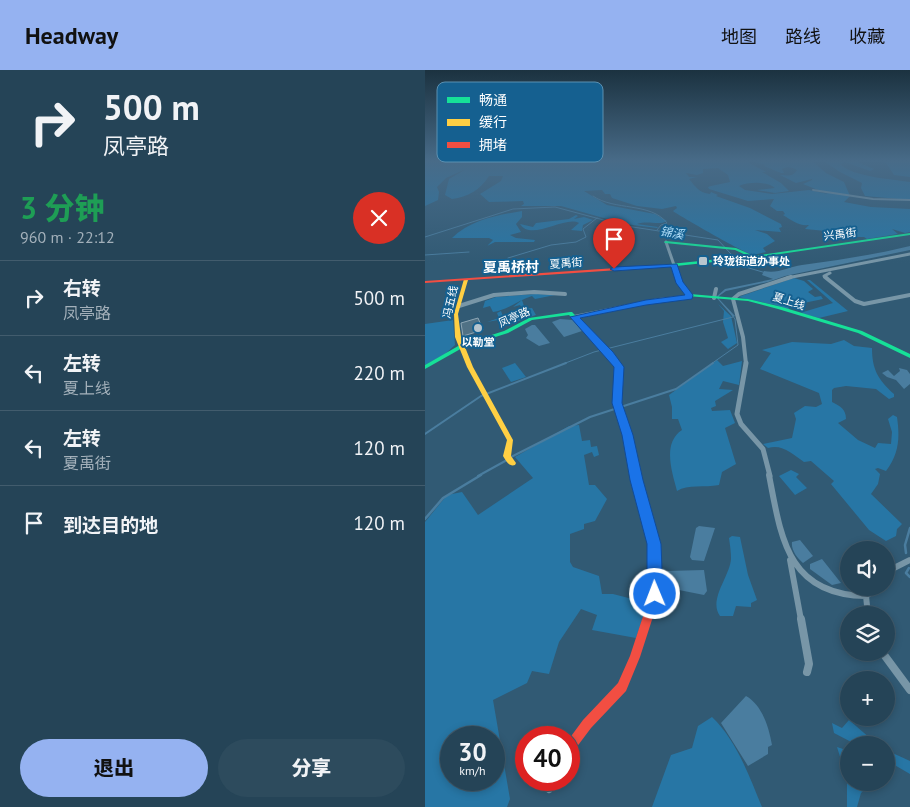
<!DOCTYPE html>
<html lang="zh">
<head>
<meta charset="utf-8">
<style>
	:root { --surface:#254457; --page:#2d4b5d; --text:#f1f3f6; --muted:#a3b0ba; --line:#425c6d; --accent:#95b2f1 }
	body { margin:0; font-family:"PT Sans","Noto Sans SC",sans-serif; background:var(--page); color:var(--text); height:100vh; display:flex; flex-direction:column; font-size:19px; white-space:nowrap }
	* { box-sizing:border-box; margin:0 }
	p { font-size:16px; color:var(--muted) }
	.icon { flex:none; width:28px; height:28px; fill:none; stroke:currentColor; stroke-width:2; stroke-linecap:round; stroke-linejoin:round }
	.map { position:relative; flex:1; overflow:hidden }
	.side { display:flex; flex-direction:column; background:var(--surface); width:425px }
	.side>* { flex:none }
	.hud { background:#254457; color:var(--text); overflow:hidden }
	.controls { position:absolute; left:415px; top:471px; display:grid; gap:10px }
	.controls a { display:grid; place-items:center; width:55px; height:55px; border-radius:50%; background:var(--surface); box-shadow:0 2px 8px #0003,0 0 0 1px var(--line); font-size:25px }
	.speed { position:absolute; left:15px; top:656px; display:flex; gap:10px; font-size:25px; font-weight:700; text-align:center }
	.speed>* { display:grid; place-content:center; width:65px; height:65px; border-radius:50%; background:var(--surface); box-shadow:0 2px 8px #0003,0 0 0 1px var(--line); line-height:1 }
	.speed small { font-size:12px; font-weight:400 }
	.speed .limit { border:8px solid #d22; background:#fff; color:#111 }
	.pin { position:absolute; display:grid; place-items:center; width:42px; height:42px; color:#fff; margin:-51px -21px; border-radius:50% 50% 50% 0; rotate:-45deg; box-shadow:0 0 5px #0007 }
	.pin .icon { rotate:45deg }
	.me { position:absolute; width:55px; margin:-28px; rotate:359deg; stroke-linejoin:round; filter:drop-shadow(0 0 4px #0008) }
	.turn { display:flex; align-items:center; gap:18px; height:105px; padding:0 20px; font-size:22px }
	.turn .icon { width:65px; height:65px; stroke-width:2.5 }
	.turn b { display:block; font-size:35px; line-height:42px }
	.round { display:grid; place-items:center; flex:none; width:52px; height:52px; border-radius:26px; background:var(--page) }
	.headline { display:flex; align-items:center; justify-content:space-between; height:85px; padding:0 20px }
	h1 { font-size:30px; font-weight:800; line-height:38px; color:#1e9e55 }
	.button { display:flex; gap:10px; margin-top:auto; padding:10px 20px }
	.button a { flex:1; height:58px; border-radius:30px; background:var(--accent); color:#111; font-size:20px; font-weight:800; line-height:58px; text-align:center }
	.button a+a { background:var(--page); color:var(--text) }
	ul { padding:0; list-style:none }
	li { display:flex; align-items:center; gap:15px; height:75px; padding:0 20px; border-top:1px solid var(--line) }
	li div { flex:1 }
	li b { display:block; font-size:19px }
	li em { font-style:normal }
	header { display:flex; align-items:center; gap:30px; box-sizing:border-box; height:70px; padding:0 25px; background:var(--accent); color:#111 }
	header strong { font-size:24px }
	nav { display:flex; gap:28px; margin-inline-start:auto; font-size:18px }
	main { display:flex; flex:1; min-height:0 }
	.map>svg:first-child { display:block }
</style>
</head>
<body>
<header>
<strong>Headway</strong>
<nav><a>地图</a><a>路线</a><a>收藏</a></nav>
</header>
<main>
<section class="side">
<div class="hud">
<div class="turn"><svg class="icon" aria-label="right" viewBox="0 0 24 24"><path d="M7 20v-9h11M14 6l5 5-5 5"/></svg><div><b>500 m</b>凤亭路</div></div>
</div>
<div class="headline"><div><h1>3 分钟</h1><p>960 m · 22:12</p></div><a class="round" style="background:#d93025;color:#fff"><svg class="icon" aria-label="close" viewBox="0 0 24 24"><path d="M6 6l12 12M18 6L6 18"/></svg></a></div>
<ul>
<li><svg class="icon" aria-label="right" viewBox="0 0 24 24"><path d="M7 20v-9h11M14 6l5 5-5 5"/></svg><div><b>右转</b><p>凤亭路</p></div><em>500 m</em></li>
<li><svg class="icon" aria-label="left" viewBox="0 0 24 24"><path d="M17 20v-9H6M10 6l-5 5 5 5"/></svg><div><b>左转</b><p>夏上线</p></div><em>220 m</em></li>
<li><svg class="icon" aria-label="left" viewBox="0 0 24 24"><path d="M17 20v-9H6M10 6l-5 5 5 5"/></svg><div><b>左转</b><p>夏禹街</p></div><em>120 m</em></li>
<li><svg class="icon" aria-label="arrive" viewBox="0 0 24 24"><path d="M6 21V4h12l-3 4 3 4H6"/></svg><div><b>到达目的地</b></div><em>120 m</em></li>
</ul>
<div class="button"><a>退出</a><a>分享</a></div>
</section>
<div class="map">
<svg width="485" height="737" viewBox="0 0 485 737">
	<rect width="100%" height="100%" fill="#315a74"/>
	<!-- green -->
	<path fill="#2776a5" fill-rule="evenodd" d="M0 90H321H319L341 102H337L356 113 364 121 350 123 332 120 350 118C343 111 323 112 314 116L320 120 347 124 384 120 403 124 378 114 387 110V109L371 113 355 105C362 105 367 108 372 100 367 97 363 96 357 99L359 103H356L339 96 341 95 322 90H386L401 103 419 112 425 126 419 132 446 137 485 139V162L480 163 467 159 473 164 442 169 439 167H403L401 161 380 159 384 155C373 156 368 151 358 145L360 144 358 141H352L345 136 349 129 323 131 284 119 283 117 286 116 305 112 303 105 293 98 278 99V103L272 105 261 103 264 107H272L264 109C270 116 274 123 285 124L286 122 293 125 291 126 325 138 356 154 357 157 354 158 356 162 330 160 342 164 350 171 338 178 341 182C337 183 330 185 326 184 321 184 253 145 248 141L252 138 251 136 237 139 212 136 187 128 185 124H180L177 120 159 121 182 135 230 144 242 151C233 156 224 150 212 154L233 157 232 158 200 154 136 136H96L99 134 98 131 64 132 55 124 76 111 78 106H64C55 120 43 127 27 129L20 125 24 109 41 99 21 108 12 117 14 122 13 130 0 136Z
		M397 90H428L449 99 445 101 420 92 415 94C428 107 466 109 485 112V130L440 126 436 118 437 113 415 102Z
		M446 90H485V107L469 105 461 93Z
		M97 141V147L91 154 96 162 85 165 91 168 110 170 109 172H70L62 176 68 170 64 168H27C45 150 73 145 97 141Z
		M151 145 153 146 149 149 159 147 168 150 158 155 157 161 146 160 154 153C140 145 106 172 95 154L108 157 111 153 144 149Z
		M177 152 204 160 206 165C197 174 184 170 173 166L171 158Z
		M369 208 379 211 388 219 383 222 390 227 396 226 398 229 364 236 360 232 365 240 350 235 313 227Z
		M382 210H385L423 241 394 248 375 243 408 233Z
		M111 224 130 225 110 229 107 226C94 230 82 240 68 242L65 236 58 238 60 231 71 227Z
		M97 230 100 239 107 238 111 245 76 257 73 250 62 252 74 248 72 243 76 241 80 252 101 245 95 235 88 237Z
		M293 234 306 246 312 273 303 279 296 272 303 268 298 252 299 241Z
		M28 250 30 275 20 284 0 295V254Z
		M419 270 429 276 447 278C447 299 453 310 469 324V327L464 329 451 319 421 316 409 318 407 320V332C415 336 421 339 421 349L413 353 433 370 450 378 453 373 466 374 467 362 463 349 468 345 472 347C475 368 474 384 461 401L453 398 450 399 455 404 453 414 446 424 477 454 472 459 471 466 461 471 444 460 406 414 409 411 386 391 379 392C367 384 358 374 343 378L338 374 367 368 371 349 369 343 380 336 391 337 397 334 394 323 335 299 346 283 337 280 367 272 406 274Z
		M292 290 298 296 317 291 314 315 298 311 294 319 308 320 290 331 291 336 286 338 287 341 305 340 310 353 300 358 311 394 297 402 294 415C279 418 263 414 252 421 247 402 237 373 257 360L253 349H247V337L244 325Z
		M90 293 101 307 86 312 77 298Z
		M154 355 157 371 165 370 166 377 172 376 174 385 169 387 167 382 159 385 164 415H170L182 429 170 451 159 454V459L145 464V492L148 497 174 506 177 524H188L223 533 211 568 167 560 172 545 156 539 134 572 124 604 107 601 102 613 68 630 85 729 82 737H0V452L22 425 37 422 53 445 108 408 90 387 144 356ZM26 668H69V710H26Z
		M366 400 374 404 371 407 382 418 370 425 354 406Z
		M307 466 315 467 323 505 332 530 326 533V537L311 536 308 546H295C283 530 305 506 306 489 306 482 305 475 304 468Z
		M287 647C312 671 324 706 337 737H227L246 685 267 678 273 656Z
		M424 650 453 675H432L409 663 407 653 417 658Z
		M412 677 424 681V712L447 713 436 723 432 737H422V709Z
		M461 680 485 691V704L461 690Z"/>
	<!-- water -->
	<path fill="#4a7d9f" d="M485 176V180L360 206 343 212 301 221 294 226V229L310 246 308 247 291 227 300 219 348 209 337 205 339 201C353 204 363 197 377 195 413 190 449 185 485 176Z
		M135 249 148 250 157 261 139 267 127 252Z
		M107 255H110L125 273 114 276 101 268 103 265 100 259Z
		M474 298 482 300 485 304V314L479 319 471 310 462 307 457 303 463 300 469 306 475 301Z
		M274 456 290 458 279 491 267 490 265 487 271 458Z
		M375 470 388 486 378 493C372 488 366 480 367 472Z
		M397 489 416 513 407 515 385 499V494Z
		M279 500 282 521 279 525 239 517 240 502 242 501Z
		M321 626C337 635 344 657 347 675L343 677V684L323 696 296 653Z"/>
	<g fill="none" stroke-linecap="round" stroke-linejoin="round">
		<!-- stream-far2 -->
		<path stroke="#4a7d9f" stroke-width="1" d="M168 126C189 141 226 132 242 153L236 155 232 160
			M0 167 88 139 130 137 201 156 293 170 317 196 341 203
			M0 185 44 182
			M83 188 126 175 151 172 161 167 158 159 172 148
			M138 294 169 282 308 247
			M286 294 313 275 310 249 307 245"/>
		<!-- stream-far1 -->
		<path stroke="#4a7d9f" stroke-width="2" d="M0 364 56 326 141 293
			M86 387 165 347 251 319 288 293
			M53 406 82 390"/>
		<!-- stream -->
		<path stroke="#4a7d9f" stroke-width="2.5" d="M0 449 18 428 56 405
			M481 483 480 475 485 458
			M484 498 481 503 485 507"/>
	</g>
	<!-- building -->
	<path fill="#507185" stroke="#8ea6b5" d="M53 248 58 260 38 266 36 253Z"/>
	<g fill="none" stroke-linecap="round" stroke-linejoin="round">
		<!-- street-far5 -->
		<path stroke="#7896a7" stroke-width="2" d="M388 120 448 129 485 130"/>
		<!-- street-far4 -->
		<path stroke="#7896a7" stroke-width="3" d="M241 172 249 195
			M362 208 485 184
			M402 208 399 206 405 203"/>
		<!-- street-far3 -->
		<path stroke="#7896a7" stroke-width="4" d="M400 207 430 231 439 234 485 225
			M289 228 291 219
			M34 236 69 225 109 222 140 224
			M149 247 234 230 264 227V225
			M321 294 318 267 308 229 314 224 366 207"/>
		<!-- street-far2 -->
		<path stroke="#7896a7" stroke-width="5" d="M321 293 312 344 316 354 338 379 345 406"/>
		<!-- street-far1 -->
		<path stroke="#7896a7" stroke-width="6" d="M344 405C356 467 362 525 441 526L452 518
			M365 490 376 550
			M461 507 469 498 485 490
			M441 526 443 545"/>
		<!-- street -->
		<path stroke="#7896a7" stroke-width="8" d="M376 549 384 594 382 602
			M457 582 485 620
			M124 719 128 710"/>
		<!-- fast -->
		<path fill="#16e098" fill-rule="evenodd" d="M485 163V165L328 188 251 196 257 213 265 224 323 229 357 237 437 261 485 284V288L433 263 353 239 323 231 262 226 253 213 247 196 236 197 234 196 236 195 323 186 310 180 240 173 239 172 241 171 311 178 329 186Z
			M145 242H147L187 283 197 297 195 333 206 365 215 410 233 473V491L232 494 229 495 226 494 225 491V473L207 410 200 365 189 333 191 297 183 285 144 245 107 250 83 263 39 277 0 299V295L35 275 79 261 104 248Z"/>
		<!-- slow -->
		<path fill="#ffcf43" fill-rule="evenodd" d="M39 209 43 210 33 244 36 267 48 297 88 370 86 386 91 393 90 395C84 397 81 391 78 386L82 370 42 297 30 267 29 244Z"/>
		<!-- jam -->
		<path fill="#f24e42" fill-rule="evenodd" d="M236 195 238 196V197L0 213V211Z
			M229 487 232 488 233 491 235 525 215 587 201 621 166 658 148 682 144 684V669L158 650 193 613 205 586 225 525V491L226 488Z"/>
	</g>
	<!-- sky -->
	<linearGradient id="sky" x2="0" y2="1"><stop stop-color="#1b3240"/><stop offset="0.47" stop-color="#486b88"/><stop offset="1" stop-color="#486b88" stop-opacity="0"/></linearGradient>
	<rect width="485" height="193" fill="url(#sky)"/>
	<!-- route -->
	<path fill="#1a73e8" stroke="#114b97" d="M252 194 258 212 268 225 267 229 221 235 155 248 188 282 199 297 197 333 208 365 218 410 236 474 238 524 236 530 230 532 225 530 222 524V474L205 410 197 365 187 333 189 297 145 247 221 230 260 225 251 213 246 197 189 201 185 199 189 197Z"/>
	<!-- markers -->
	<g fill="#b7c5ce" stroke="#156090" stroke-width="2">
		<rect x="273" y="186" width="10" height="10" rx="2.5"/>
		<circle cx="53" cy="258" r="5"/>
	</g>
	<g text-anchor="middle" stroke-width="4" stroke-linejoin="round" paint-order="stroke">
		<!-- far-street labels -->
		<g font-size="11" fill="#fff" stroke="#156090">
			<text transform="translate(415 164) rotate(-7)" y="4">兴禹街</text>
			<text transform="translate(141 193) rotate(-4)" y="4">夏禹街</text>
			<text transform="translate(364 231) rotate(18)" y="4">夏上线</text>
			<text transform="translate(25 232) rotate(-77)" y="4">冯五线</text>
			<text transform="translate(89 247) rotate(-24)" y="4">凤亭路</text>
		</g>
		<!-- far-poi labels -->
		<g font-size="11" font-weight="bold" fill="#fff" stroke="#156090" text-anchor="start">
			<text x="288" y="195">玲珑街道办事处</text>
			<text x="53" y="276" text-anchor="middle">以勒堂</text>
		</g>
		<!-- far-water labels -->
		<g font-size="12" font-style="italic" fill="#aedcf7" stroke="#156090">
			<text transform="translate(247 163) rotate(9)" y="4">锦溪</text>
		</g>
		<!-- far-quarter labels -->
		<g font-size="14" font-weight="bold" fill="#fff" stroke="#156090">
			<text x="86" y="202">夏禹桥村</text>
		</g>
	</g>
	<!-- legend -->
	<rect x="12" y="12" width="166" height="80" rx="8" fill="#156090" stroke="#5b90b1" stroke-width="1"/>
	<rect x="22" y="27" width="23" height="6" fill="#16e098"/>
	<rect x="22" y="49" width="23" height="7" fill="#ffcf43"/>
	<rect x="22" y="72" width="23" height="6" fill="#f24e42"/>
	<g font-size="14" fill="#fff">
		<text x="54" y="35">畅通</text>
		<text x="54" y="57">缓行</text>
		<text x="54" y="80">拥堵</text>
	</g>
</svg>
<div class="controls">
<a><svg class="icon" aria-label="sound" viewBox="0 0 24 24"><path d="M4 9h4l5-4v14l-5-4H4zM17 9q2 3 0 6"/></svg></a>
<a><svg class="icon" aria-label="layers" viewBox="0 0 24 24"><path d="M12 4l9 5-9 5-9-5zM3 14l9 5 9-5"/></svg></a>
<a>+</a>
<a>−</a>
</div>
<div class="speed"><div>30<small>km/h</small></div><div class="limit">40</div></div>
<div class="pin" style="left:189px;top:199px;background:#d93025"><svg class="icon" aria-label="arrive" viewBox="0 0 24 24"><path d="M6 21V4h12l-3 4 3 4H6"/></svg></div>
<svg class="me" style="left:230px;top:524px" viewBox="-20 -20 40 40"><circle r="17" fill="#1a73e8" stroke="#fff" stroke-width="3"/><path d="M0-11L8 9 0 5-8 9z" fill="#fff"/></svg>
</div>
</main>
</body>
</html>
